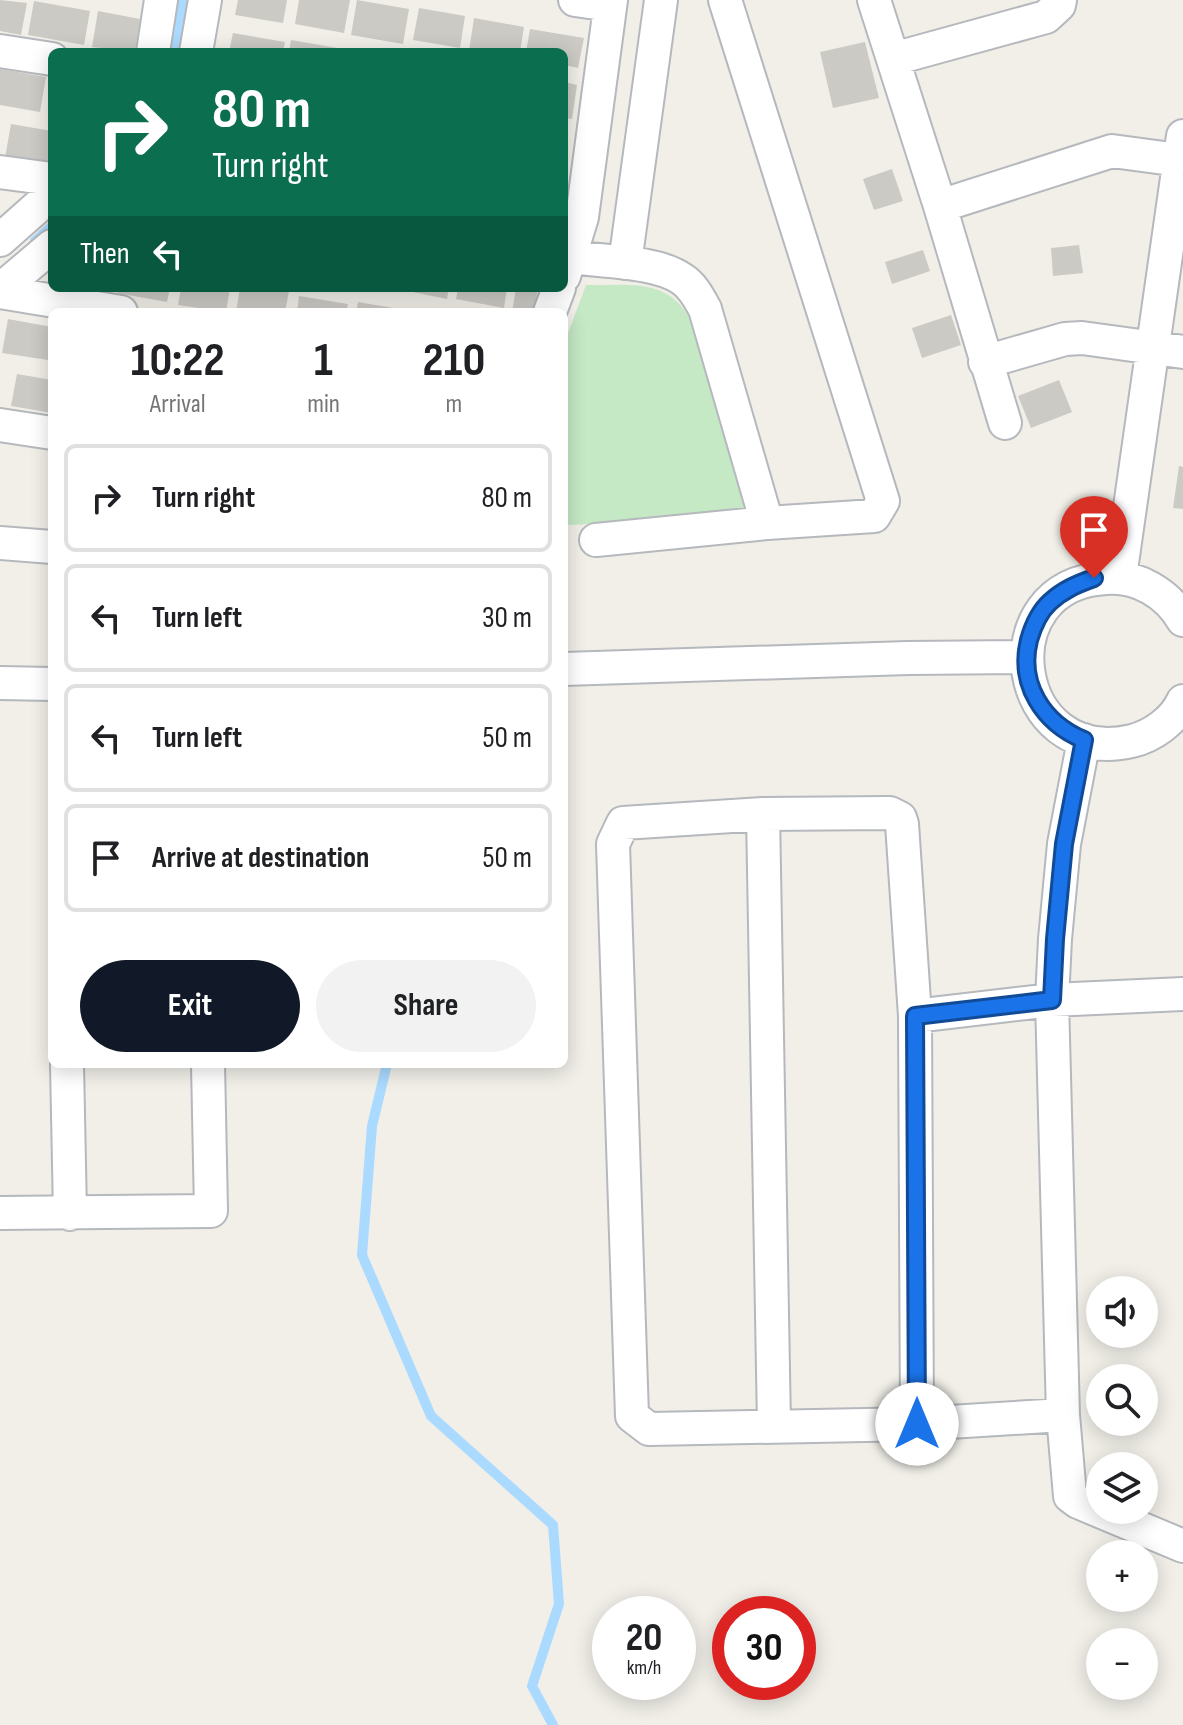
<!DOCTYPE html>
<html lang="en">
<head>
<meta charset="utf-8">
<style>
	:root { --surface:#fff; --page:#f2f2f2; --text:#202124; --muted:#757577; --line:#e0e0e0; --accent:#111827 }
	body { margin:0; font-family:"Sofia Sans Condensed",sans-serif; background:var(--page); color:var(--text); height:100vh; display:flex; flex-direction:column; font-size:30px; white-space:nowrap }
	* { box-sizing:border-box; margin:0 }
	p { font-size:26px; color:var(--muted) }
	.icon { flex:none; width:44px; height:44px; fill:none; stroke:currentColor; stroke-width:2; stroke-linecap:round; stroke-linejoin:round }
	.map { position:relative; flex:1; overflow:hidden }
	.sheet { position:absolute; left:48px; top:308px; width:520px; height:760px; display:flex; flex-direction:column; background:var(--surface); border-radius:12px; box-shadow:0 4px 20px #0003 }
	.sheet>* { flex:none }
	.guide { position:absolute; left:48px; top:48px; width:520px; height:244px; border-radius:12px; box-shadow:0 4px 20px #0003; background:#0b6e4f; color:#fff; overflow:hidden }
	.fabs { position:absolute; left:1086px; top:1276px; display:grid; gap:16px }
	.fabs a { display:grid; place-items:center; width:72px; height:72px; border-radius:50%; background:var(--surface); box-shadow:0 4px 20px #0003; font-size:40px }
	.speed { position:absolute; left:592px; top:1596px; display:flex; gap:16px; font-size:40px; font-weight:700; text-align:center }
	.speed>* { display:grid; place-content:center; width:104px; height:104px; border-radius:50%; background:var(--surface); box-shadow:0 4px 20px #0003; line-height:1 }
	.speed small { font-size:20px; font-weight:400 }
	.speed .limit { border:12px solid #d22; background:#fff; color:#111 }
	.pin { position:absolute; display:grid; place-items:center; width:68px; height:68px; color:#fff; margin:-82px -34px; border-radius:50% 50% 50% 0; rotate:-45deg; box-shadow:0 0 8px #0007 }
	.pin .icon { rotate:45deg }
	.me { position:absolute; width:88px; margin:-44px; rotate:0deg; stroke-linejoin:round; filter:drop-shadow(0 0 6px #0008) }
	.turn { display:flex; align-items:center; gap:28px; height:168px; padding:0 32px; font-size:36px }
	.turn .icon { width:104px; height:104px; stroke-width:2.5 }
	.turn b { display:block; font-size:56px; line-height:68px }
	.then { display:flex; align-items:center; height:76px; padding:0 32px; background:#0003; gap:16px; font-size:30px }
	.eta { display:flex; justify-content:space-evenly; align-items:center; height:136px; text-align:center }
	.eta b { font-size:48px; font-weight:700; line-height:56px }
	.action { display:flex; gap:16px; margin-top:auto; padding:16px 32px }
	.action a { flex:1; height:92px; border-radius:48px; background:var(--accent); color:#fff; font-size:32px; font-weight:700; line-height:92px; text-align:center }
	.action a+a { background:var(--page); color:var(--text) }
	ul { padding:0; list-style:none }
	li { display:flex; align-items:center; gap:24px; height:108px; margin:0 16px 12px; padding:0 16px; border:4px solid var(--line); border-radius:12px }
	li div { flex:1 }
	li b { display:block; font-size:30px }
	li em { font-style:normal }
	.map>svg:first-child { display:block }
</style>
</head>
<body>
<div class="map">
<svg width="1183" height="1725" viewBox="0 0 1183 1725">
	<rect width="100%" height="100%" fill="#f1efe8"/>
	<!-- green -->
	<path fill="#c5e8c5" d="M586 285C628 286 667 277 690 319L748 520 564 525V344Z"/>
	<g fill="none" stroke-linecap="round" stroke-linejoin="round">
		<!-- stream -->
		<path stroke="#aadaff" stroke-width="10" d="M176 52 183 0
			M35 241 52 226
			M387 1064 372 1126 362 1255 431 1416 553 1525 559 1604 532 1686 553 1725"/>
	</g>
	<!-- building -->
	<path fill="#cccac5" d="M0 0 27 3 21 35 0 31Z
		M238 0H287L283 23 235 15Z
		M299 0H350L344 33 295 24Z
		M357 0 409 9 403 44 351 35Z
		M34 1 90 11 84 45 28 35Z
		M419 8 465 16 460 48 413 40Z
		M98 11 140 19 135 52 92 47Z
		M474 18 524 27 520 52 469 51Z
		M530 29 584 38 578 68 564 65V52H526Z
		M233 33 285 42 283 52H229Z
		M291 40 343 49 342 52H289Z
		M865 42 879 98 833 108 820 52Z
		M0 69 46 77 40 112 0 105Z
		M564 82 577 85 572 119 564 118Z
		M11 124 52 131V166L5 158Z
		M892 169 903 201 874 210 863 179Z
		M1079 245 1083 273 1053 276 1051 248Z
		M923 250 930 271 892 284 885 262Z
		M68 288H104L103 296Z
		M118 288H170L167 302 117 293Z
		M181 288H230L226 312 178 305Z
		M240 288 289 291 285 312H236Z
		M393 288H449L447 299Z
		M458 288H507L504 308 456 299Z
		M516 288H538L534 312H512Z
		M299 296 348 304 346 312H297Z
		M358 302 405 310V312H356Z
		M951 315 961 345 922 358 912 328Z
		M8 319 52 327 48 360 2 353Z
		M17 374 52 380V413L11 406Z
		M1059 380 1072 412 1031 428 1018 396Z
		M1179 466 1183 467V509L1173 508Z"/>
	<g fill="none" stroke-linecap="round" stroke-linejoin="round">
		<defs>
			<path id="minor" d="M575 0 610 5
				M874 0 940 206 1005 423
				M0 51 52 59
				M153 52 161 0
				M196 52 205 0
				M893 59 1046 17 1059 5 1060 0
				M0 172 52 179
				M940 206 1112 151 1179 160
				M0 240 52 194
				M564 256C597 262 655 260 682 279 693 286 699 298 705 309L767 523
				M625 263 661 0
				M564 276 582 217 611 0
				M0 290 52 246
				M0 292 121 312
				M550 312 559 288
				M985 362 1065 339 1082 338 1183 352
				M0 425 52 433
				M596 540 767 523 874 516 883 501 725 0
				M0 543 52 547
				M1120 577 1183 136
				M1183 620C1167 593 1138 576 1107 578 985 583 1011 769 1132 741 1152 736 1174 721 1183 701
				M564 669 908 658 1025 657
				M0 683 52 684
				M1084 740 1064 844 1055 939 1052 1000 1063 1415 1070 1496 1078 1502 1183 1546
				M763 814 774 1425
				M915 1016 1052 1000 1183 994
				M67 1064 70 1214
				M0 1213 211 1211 208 1064
				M917 1424 915 1016 902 824 900 818 890 813 763 814 623 823 613 844 632 1416 649 1429 917 1424 1063 1415"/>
		</defs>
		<!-- minor casing -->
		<use href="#minor" stroke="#b5b8bc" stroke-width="36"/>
		<!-- minor -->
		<use href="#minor" stroke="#fff" stroke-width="32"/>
	</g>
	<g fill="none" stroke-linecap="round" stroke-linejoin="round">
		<defs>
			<path id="route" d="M917 1424 915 1016 1052 1000 1055 939 1064 844 1084 740C1043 723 1018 684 1029 640 1033 626 1039 612 1050 602 1063 590 1077 584 1094 578"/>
		</defs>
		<!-- route casing -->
		<use href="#route" stroke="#114b97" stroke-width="20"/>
		<!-- route -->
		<use href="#route" stroke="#1a73e8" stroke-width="14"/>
	</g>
</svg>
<div class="fabs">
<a><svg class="icon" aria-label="sound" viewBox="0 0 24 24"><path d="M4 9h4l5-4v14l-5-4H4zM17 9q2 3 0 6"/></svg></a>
<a><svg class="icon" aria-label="search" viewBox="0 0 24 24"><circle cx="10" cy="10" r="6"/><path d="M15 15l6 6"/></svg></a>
<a><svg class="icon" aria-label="layers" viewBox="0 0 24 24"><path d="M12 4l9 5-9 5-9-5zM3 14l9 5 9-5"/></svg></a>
<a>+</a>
<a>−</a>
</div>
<div class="speed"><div>20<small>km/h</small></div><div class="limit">30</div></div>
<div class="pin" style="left:1094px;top:578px;background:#d93025"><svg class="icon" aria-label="arrive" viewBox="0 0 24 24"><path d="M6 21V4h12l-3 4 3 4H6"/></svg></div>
<svg class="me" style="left:917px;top:1424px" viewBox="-20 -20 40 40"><circle r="19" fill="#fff"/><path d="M0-13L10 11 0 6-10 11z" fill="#1a73e8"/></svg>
<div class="guide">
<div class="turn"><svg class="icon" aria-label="right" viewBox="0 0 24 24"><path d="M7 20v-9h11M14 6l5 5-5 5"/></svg><div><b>80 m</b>Turn right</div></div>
<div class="then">Then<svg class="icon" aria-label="left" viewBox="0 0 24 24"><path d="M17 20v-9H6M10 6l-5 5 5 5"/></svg></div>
</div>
<section class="sheet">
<div class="eta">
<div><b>10:22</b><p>Arrival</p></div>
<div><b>1</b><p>min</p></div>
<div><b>210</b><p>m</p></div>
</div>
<ul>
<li><svg class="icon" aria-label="right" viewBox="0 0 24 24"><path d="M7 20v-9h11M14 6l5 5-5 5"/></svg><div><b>Turn right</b></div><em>80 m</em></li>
<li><svg class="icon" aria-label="left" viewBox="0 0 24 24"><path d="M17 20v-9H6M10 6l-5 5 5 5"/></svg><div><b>Turn left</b></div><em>30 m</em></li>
<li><svg class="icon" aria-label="left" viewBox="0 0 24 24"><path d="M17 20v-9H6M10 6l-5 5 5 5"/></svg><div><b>Turn left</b></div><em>50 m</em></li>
<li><svg class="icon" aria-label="arrive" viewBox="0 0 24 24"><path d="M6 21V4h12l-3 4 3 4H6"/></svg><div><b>Arrive at destination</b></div><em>50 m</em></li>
</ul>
<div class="action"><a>Exit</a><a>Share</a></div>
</section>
</div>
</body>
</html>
